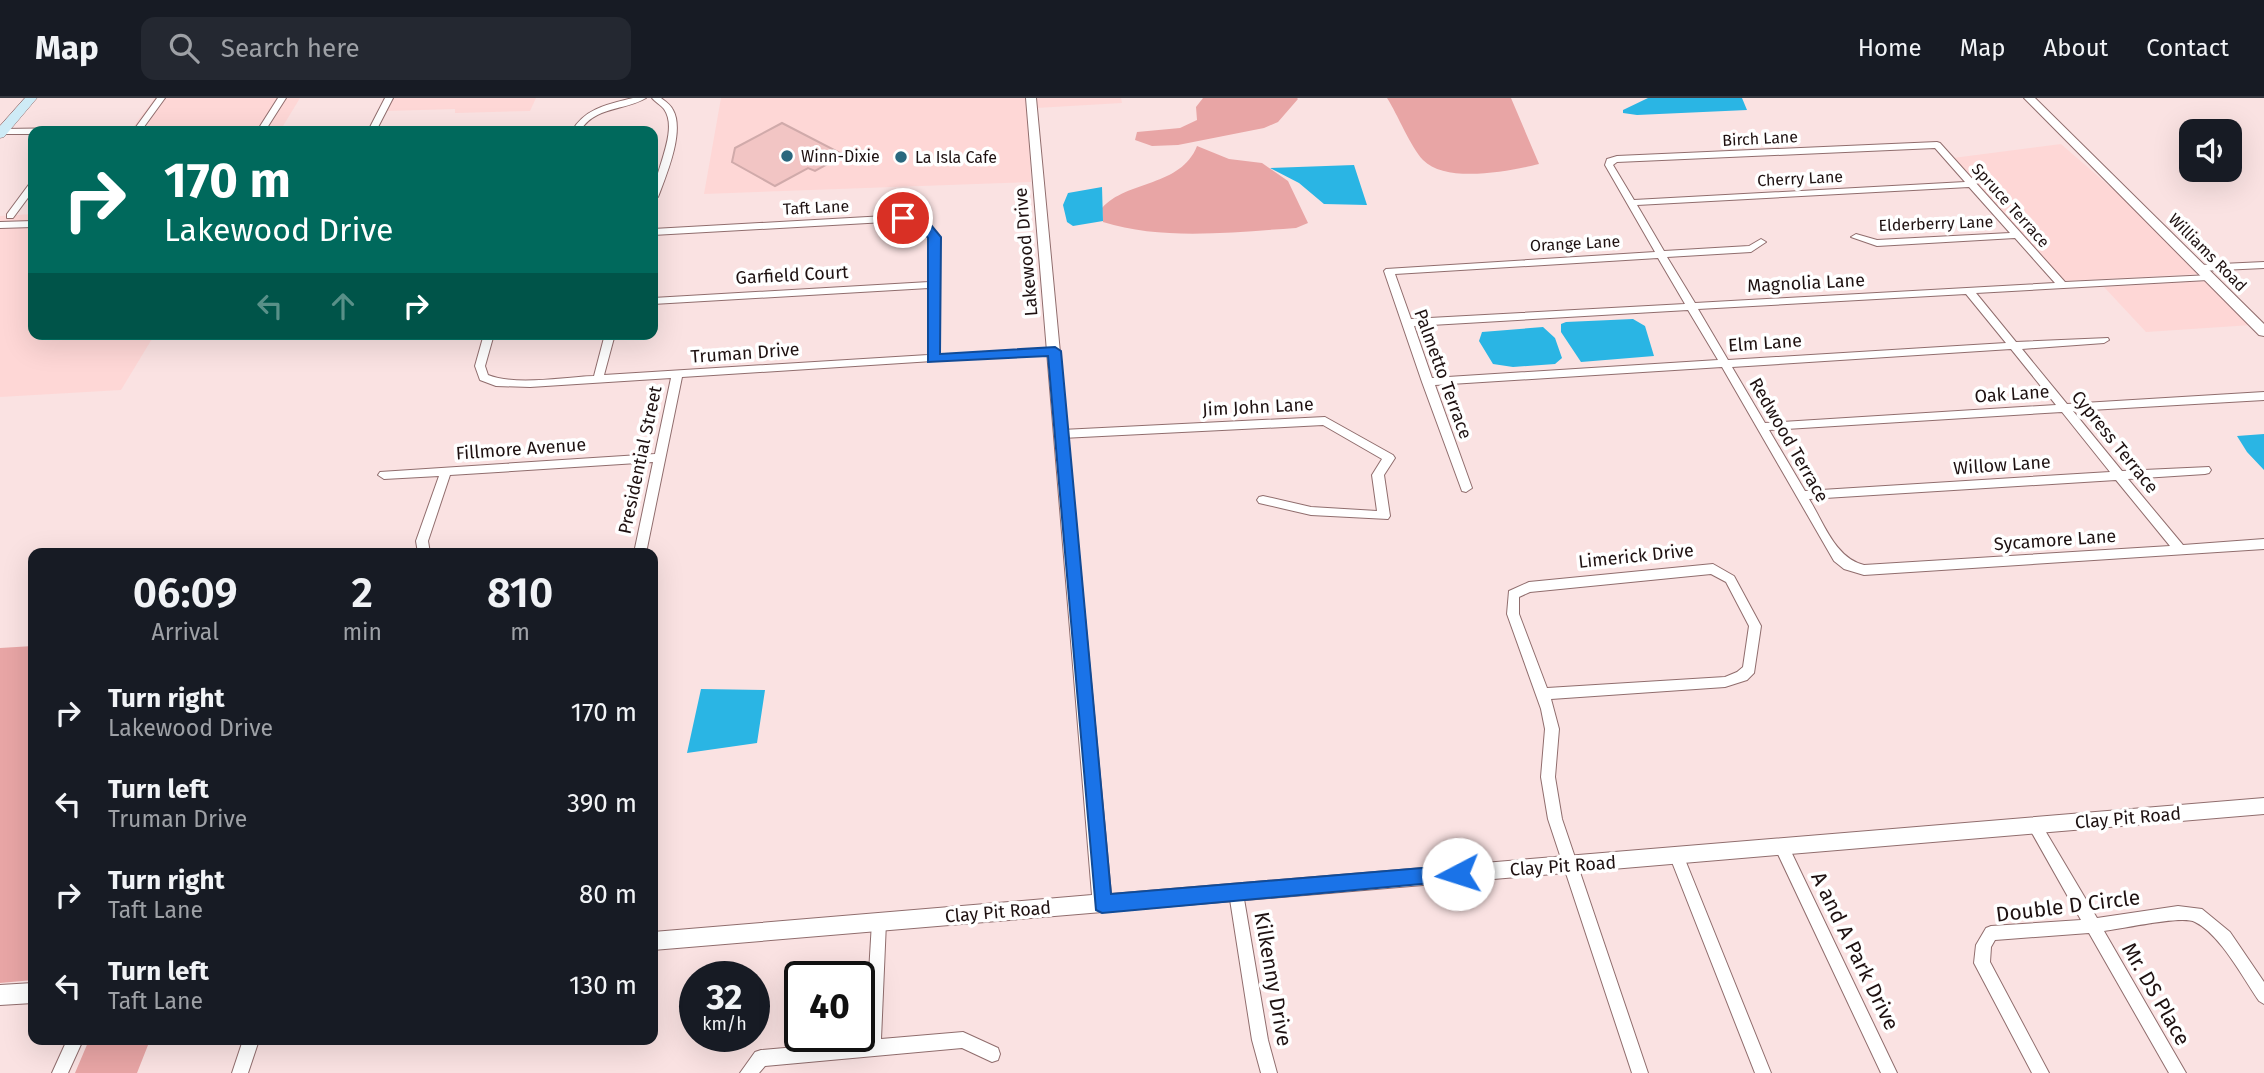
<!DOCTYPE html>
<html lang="en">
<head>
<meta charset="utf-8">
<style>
	:root { --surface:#171b24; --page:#242831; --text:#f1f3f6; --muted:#9ea1a6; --line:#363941 }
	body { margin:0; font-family:"Fira Sans",sans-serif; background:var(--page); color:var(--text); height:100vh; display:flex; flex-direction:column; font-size:26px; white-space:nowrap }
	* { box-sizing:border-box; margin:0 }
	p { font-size:23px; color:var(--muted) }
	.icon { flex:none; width:38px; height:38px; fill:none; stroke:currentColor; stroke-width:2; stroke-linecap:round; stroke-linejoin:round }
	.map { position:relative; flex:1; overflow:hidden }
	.side { position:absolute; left:28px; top:450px; width:630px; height:497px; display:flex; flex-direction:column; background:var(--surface); border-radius:14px; box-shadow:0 7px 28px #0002 }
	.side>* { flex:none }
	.hud { position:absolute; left:28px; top:28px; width:630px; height:214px; border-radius:14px; box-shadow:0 7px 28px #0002; background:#00695c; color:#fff; overflow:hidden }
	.controls { position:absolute; left:2179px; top:21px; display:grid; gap:14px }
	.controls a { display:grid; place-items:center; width:63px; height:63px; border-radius:14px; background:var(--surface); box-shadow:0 7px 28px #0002; font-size:35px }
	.speed { position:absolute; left:679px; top:863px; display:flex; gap:14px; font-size:35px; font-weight:700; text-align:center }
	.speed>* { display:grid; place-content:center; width:91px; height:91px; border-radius:50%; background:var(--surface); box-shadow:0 7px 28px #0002; line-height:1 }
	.speed small { font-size:18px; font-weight:400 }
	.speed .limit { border:4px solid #111; border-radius:10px; background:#fff; color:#111 }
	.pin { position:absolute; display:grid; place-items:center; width:60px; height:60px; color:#fff; margin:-30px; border:4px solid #fff; border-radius:50%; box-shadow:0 2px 7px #0007 }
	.me { position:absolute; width:77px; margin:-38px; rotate:265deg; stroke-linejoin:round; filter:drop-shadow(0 0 5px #0008) }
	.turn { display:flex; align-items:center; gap:24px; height:147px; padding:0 21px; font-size:32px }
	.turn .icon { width:91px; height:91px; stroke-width:2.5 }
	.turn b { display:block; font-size:49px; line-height:60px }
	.lanes { display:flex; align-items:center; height:66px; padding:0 21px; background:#0003; justify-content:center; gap:35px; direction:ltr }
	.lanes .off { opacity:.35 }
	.eta { display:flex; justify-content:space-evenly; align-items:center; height:119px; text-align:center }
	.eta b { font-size:42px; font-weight:600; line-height:49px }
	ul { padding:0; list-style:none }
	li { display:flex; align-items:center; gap:21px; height:91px; padding:0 21px }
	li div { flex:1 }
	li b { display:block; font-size:26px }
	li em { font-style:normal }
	header { display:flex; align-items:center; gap:42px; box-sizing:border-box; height:98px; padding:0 35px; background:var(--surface); border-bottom:2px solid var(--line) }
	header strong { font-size:33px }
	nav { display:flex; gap:38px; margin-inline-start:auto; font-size:24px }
	.search { width:490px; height:63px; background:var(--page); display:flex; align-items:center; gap:18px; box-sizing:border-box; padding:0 24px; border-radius:14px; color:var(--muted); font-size:26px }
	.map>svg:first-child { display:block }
</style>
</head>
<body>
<header>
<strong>Map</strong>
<div class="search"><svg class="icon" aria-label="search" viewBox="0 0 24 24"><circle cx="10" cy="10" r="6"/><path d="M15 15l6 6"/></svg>Search here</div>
<nav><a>Home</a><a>Map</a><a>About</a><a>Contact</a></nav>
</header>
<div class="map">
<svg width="2264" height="975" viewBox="0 0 2264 975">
	<rect width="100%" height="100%" fill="#fae2e2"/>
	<!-- built -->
	<path fill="#fed7d6" d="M155 0H300L280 33H130Z
		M393 0H536L530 13 455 15V11L386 13Z
		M721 0H1027L1031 84 704 96Z
		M1035 0H1121L1122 5 1036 10Z
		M2061 46 2123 100 2200 176 2063 183 1953 60Z
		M33 116V236H155L121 292 0 299V118Z
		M2207 183 2251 227 2146 234 2104 189Z"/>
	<!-- green -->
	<path fill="#e8a5a5" d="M1203 0H1297L1298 1 1278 24 1264 30 1178 47 1152 48 1135 42 1137 34 1180 30 1197 22 1196 9Z
		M1387 0H1511L1539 66C1510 73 1446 86 1423 62 1410 48 1398 17 1387 0Z
		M1197 48 1229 61 1262 65 1288 83 1308 125 1296 130C1234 134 1163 143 1103 124L1102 110C1127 82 1181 89 1197 48Z
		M33 548V882L0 885V550Z
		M89 942H150L137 975H75Z"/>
	<!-- water -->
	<path fill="#2ab5e4" d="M1648 0H1742L1747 12 1637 17 1623 15V12Z
		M1354 67 1367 107 1324 106 1299 85 1270 70Z
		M1102 89 1103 123 1073 128 1067 124 1063 107 1068 95Z
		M1633 221 1645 228 1654 258 1581 264 1561 234V226L1566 224Z
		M1543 229 1555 240 1562 260 1555 266 1513 269 1493 266 1479 243 1482 234Z
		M2264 336V372L2247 354 2237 338Z
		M701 591 765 592 757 645 687 655Z"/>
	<!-- building -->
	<path fill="#f2c5c4" stroke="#d0aaaa" stroke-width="2" d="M782 25 844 57 815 73 808 70 775 88 732 64 735 50Z"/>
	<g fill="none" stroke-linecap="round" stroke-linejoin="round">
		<defs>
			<path id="minor" d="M157 0H165L141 33H133Z
				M278 0H286L265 33H257Z
				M385 0H393L376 33H368Z
				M633 0H646C624 13 595 8 580 33H572C585 10 609 6 633 0Z
				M652 0H661C665 3 671 7 673 12 685 33 666 78 658 99L653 102C652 77 680 33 664 11 661 7 655 4 652 0Z
				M75 30 79 33H33V36H0V32L2 31Z
				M1937 44 1940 45 2065 184 2211 177V181L2208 182 1976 195 2016 244 2108 240 2109 242 2104 245 2022 251 2067 306 2264 294V302L2073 313 2122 373 2209 369 2211 372 2209 375 2205 376 2128 381 2183 447 2264 441V451L1864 477 1844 471 1834 463 1722 269 1435 287 1472 390 1466 394 1462 393 1422 284 1384 173 1386 171 1655 154 1605 67 1607 61 1617 58ZM1935 50 1965 84 1634 102 1613 67 1617 64ZM1969 89 2010 135 1877 142 1856 136 1851 139 1877 148 2015 140 2055 185 1695 205 1667 159 1751 154 1766 144 1761 141 1749 148 1664 153 1637 107ZM1658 160 1685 206 1411 221 1395 176ZM1966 196 2006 245 1728 262 1698 211ZM1688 212 1718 262 1432 280 1414 228ZM2011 251 2056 307 1765 325 1732 269ZM2062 314 2110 374 1805 393 1769 332ZM2116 382 2170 448 1864 467C1835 460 1824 425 1809 401Z
				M33 84V93L13 120H7V116L30 85Z
				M903 117 924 121 940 139 938 257 1055 250 1059 251V255L682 279 646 455H634L653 364 450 377 428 443 430 455H418L416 443 439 378 384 381 378 377 380 374 655 356 671 280 530 289 496 288 480 282 475 268 484 236H494L485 268 488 277C516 288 564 279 594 278L605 236H615L604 277 928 257 929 190 653 206V200L929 184 930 139 918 125 903 123 653 137V131Z
				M33 123V129L0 130V124Z
				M2264 164V170L2200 173 2195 170 2200 167Z
				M1325 319 1393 357 1395 360 1384 377 1390 418 1388 421 1311 417 1259 405 1257 402 1259 399 1263 398 1311 409 1377 413 1372 377 1382 361 1323 327 1062 340 1056 336 1062 332Z
				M1713 466 1734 478 1761 528 1754 575 1747 582 1725 589 1551 601 1559 631 1555 679 1562 721 1648 975H1632L1548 721 1541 679 1545 631 1541 611 1507 516 1509 493 1529 484ZM1711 476 1726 484 1749 528 1743 569 1737 574 1725 579 1547 590 1519 516V499L1530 494Z
				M2035 722 2040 724 2097 820 2178 808 2202 811 2230 834 2264 884V906L2259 903C2243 880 2220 836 2195 824 2182 817 2122 831 2104 833L2186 975H2169L2089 835 1995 842 1991 849 1990 864 2049 975H2032L1974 865 1976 847 1986 830 1991 828 2081 822 2028 728 2030 724Z
				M1782 743 1787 745 1897 975H1881L1775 750 1777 745Z
				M1677 752 1682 754 1684 759 1771 975H1755L1670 759 1672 754Z
				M1236 788 1241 790 1243 795 1268 942 1277 975H1261L1252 942 1229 795 1231 790Z
				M879 817 884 819 886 824 881 941 963 934 998 950 1000 956 998 962 992 964 962 950 765 968 759 975H740L755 954 761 952 865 943 872 824 874 819Z
				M67 942H83L68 975H52Z
				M243 942H259L248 975H232Z"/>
			<path id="tertiary" d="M1026 0H1036L1111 796 2264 700V716L653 852V834L1092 797Z
				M2024 0H2035L2264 226V238L2259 237Z
				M33 885V905L0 907V887Z"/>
			<path id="secondary" d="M25 0H37L4 39 0 40V28Z"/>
		</defs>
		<!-- minor casing -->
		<use href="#minor" stroke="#906d6d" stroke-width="2"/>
		<!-- tertiary casing -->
		<use href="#tertiary" stroke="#906d6d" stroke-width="2"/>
		<!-- secondary casing -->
		<use href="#secondary" stroke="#906d6d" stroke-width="1"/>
		<!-- minor -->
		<use href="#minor" fill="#fff" fill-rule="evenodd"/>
		<!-- tertiary -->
		<use href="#tertiary" fill="#fff" fill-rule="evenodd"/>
		<!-- secondary -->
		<use href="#secondary" fill="#ceebf6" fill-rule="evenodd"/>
	</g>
	<!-- route -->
	<path fill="#1a73e8" stroke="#114b97" stroke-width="2" d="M903 116 926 121 941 139 940 256 1055 249 1061 253 1111 796 1458 767 1465 770 1468 776 1465 782 1102 815 1096 812 1048 258 928 264V140L917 126 899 122 897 120Z"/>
	<!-- markers -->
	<g fill="#2a677e" stroke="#fff" stroke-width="2.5">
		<circle cx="787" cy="58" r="7"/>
		<circle cx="901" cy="59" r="7"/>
	</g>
	<g text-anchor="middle" stroke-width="7" stroke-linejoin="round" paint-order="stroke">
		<!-- far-street labels -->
		<g font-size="16" fill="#1e1111" stroke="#fff">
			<text transform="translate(1760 40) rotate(-3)" y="6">Birch Lane</text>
			<text transform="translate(1800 80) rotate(-3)" y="6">Cherry Lane</text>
			<text transform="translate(2011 107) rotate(48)" y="6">Spruce Terrace</text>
			<text transform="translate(816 109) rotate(-3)" y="6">Taft Lane</text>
			<text transform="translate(1936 125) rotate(-2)" y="6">Elderberry Lane</text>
			<text transform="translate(1575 145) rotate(-3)" y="6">Orange Lane</text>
			<text transform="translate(2208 154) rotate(45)" y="6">Williams Road</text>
		</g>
		<!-- far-poi labels -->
		<g font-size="16" fill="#1e1111" stroke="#fff" text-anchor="start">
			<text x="801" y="64">Winn-Dixie</text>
			<text x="915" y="65">La Isla Cafe</text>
		</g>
		<!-- street labels -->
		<g font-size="18" fill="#1e1111" stroke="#fff">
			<text transform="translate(1026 154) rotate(-95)" y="6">Lakewood Drive</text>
			<text transform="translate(792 177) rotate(-3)" y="6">Garfield Court</text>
			<text transform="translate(1806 185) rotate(-3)" y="6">Magnolia Lane</text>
			<text transform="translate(1765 245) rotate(-4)" y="6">Elm Lane</text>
			<text transform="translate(745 255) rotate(-4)" y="6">Truman Drive</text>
			<text transform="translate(1443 276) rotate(70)" y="6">Palmetto Terrace</text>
			<text transform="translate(2012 296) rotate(-4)" y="6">Oak Lane</text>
			<text transform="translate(1258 309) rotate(-3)" y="6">Jim John Lane</text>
			<text transform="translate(1789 342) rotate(60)" y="6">Redwood Terrace</text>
			<text transform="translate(2115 344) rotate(51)" y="6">Cypress Terrace</text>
			<text transform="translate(521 351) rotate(-4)" y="6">Fillmore Avenue</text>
			<text transform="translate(640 362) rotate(-78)" y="6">Presidential Street</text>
			<text transform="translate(2002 367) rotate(-4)" y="6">Willow Lane</text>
			<text transform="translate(2055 442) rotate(-4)" y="6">Sycamore Lane</text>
			<text transform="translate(1636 458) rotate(-6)" y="6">Limerick Drive</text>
			<text transform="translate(2128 720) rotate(-5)" y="6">Clay Pit Road</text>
			<text transform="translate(1563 768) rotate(-4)" y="6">Clay Pit Road</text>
			<text transform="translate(998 814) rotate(-5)" y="6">Clay Pit Road</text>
		</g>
		<!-- near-street labels -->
		<g font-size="21" fill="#1e1111" stroke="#fff">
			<text transform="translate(2068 808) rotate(-7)" y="7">Double D Circle</text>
			<text transform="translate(1855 853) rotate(64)" y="7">A and A Park Drive</text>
			<text transform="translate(1273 881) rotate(80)" y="7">Kilkenny Drive</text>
			<text transform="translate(2156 896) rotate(60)" y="7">Mr. DS Place</text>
		</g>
	</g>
</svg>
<div class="controls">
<a><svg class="icon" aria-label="sound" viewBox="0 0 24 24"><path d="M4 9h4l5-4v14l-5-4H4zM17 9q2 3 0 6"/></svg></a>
</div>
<div class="speed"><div>32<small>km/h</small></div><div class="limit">40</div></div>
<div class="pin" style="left:903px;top:120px;background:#d93025"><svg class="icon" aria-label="arrive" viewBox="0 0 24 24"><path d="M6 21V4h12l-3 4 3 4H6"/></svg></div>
<svg class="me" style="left:1458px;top:776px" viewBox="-20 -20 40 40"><circle r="19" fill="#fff"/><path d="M0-13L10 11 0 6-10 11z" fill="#1a73e8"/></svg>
<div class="hud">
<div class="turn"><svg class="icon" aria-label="right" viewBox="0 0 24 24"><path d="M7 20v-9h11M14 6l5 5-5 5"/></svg><div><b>170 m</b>Lakewood Drive</div></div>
<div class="lanes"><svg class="icon off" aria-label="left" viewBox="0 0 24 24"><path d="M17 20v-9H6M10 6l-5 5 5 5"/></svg><svg class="icon off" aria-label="ahead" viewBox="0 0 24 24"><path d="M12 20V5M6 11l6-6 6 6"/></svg><svg class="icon" aria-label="right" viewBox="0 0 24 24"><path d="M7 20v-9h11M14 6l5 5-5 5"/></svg></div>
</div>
<section class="side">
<div class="eta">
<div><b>06:09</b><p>Arrival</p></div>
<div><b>2</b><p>min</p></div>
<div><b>810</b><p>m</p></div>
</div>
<ul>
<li><svg class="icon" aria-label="right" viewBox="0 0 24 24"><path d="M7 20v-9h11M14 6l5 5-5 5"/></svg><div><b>Turn right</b><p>Lakewood Drive</p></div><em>170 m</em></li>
<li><svg class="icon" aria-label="left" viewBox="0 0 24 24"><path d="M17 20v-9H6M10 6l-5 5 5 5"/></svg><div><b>Turn left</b><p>Truman Drive</p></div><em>390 m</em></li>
<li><svg class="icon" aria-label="right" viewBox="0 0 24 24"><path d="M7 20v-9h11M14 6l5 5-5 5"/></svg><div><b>Turn right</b><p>Taft Lane</p></div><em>80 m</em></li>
<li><svg class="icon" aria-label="left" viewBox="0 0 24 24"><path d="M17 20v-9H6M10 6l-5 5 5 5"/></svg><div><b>Turn left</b><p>Taft Lane</p></div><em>130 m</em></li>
</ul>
</section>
</div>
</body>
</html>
